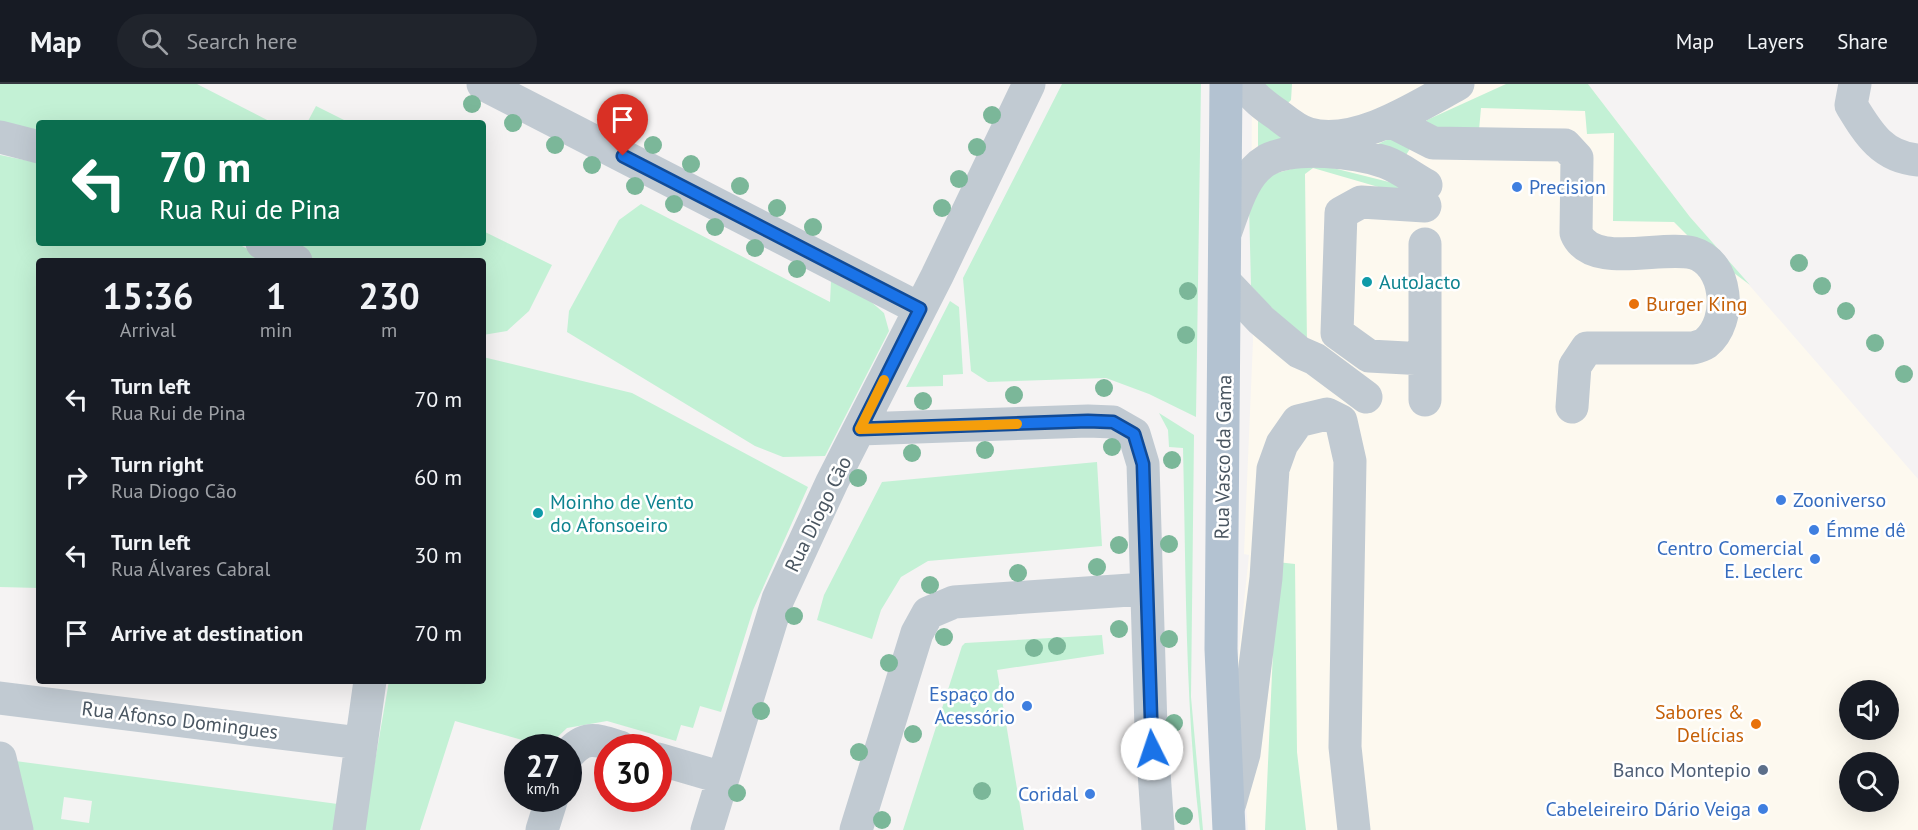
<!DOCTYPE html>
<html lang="en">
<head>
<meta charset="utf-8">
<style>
	:root { --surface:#171b24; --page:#20242c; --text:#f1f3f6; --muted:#9ea1a6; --line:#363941 }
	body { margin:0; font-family:"PT Sans",sans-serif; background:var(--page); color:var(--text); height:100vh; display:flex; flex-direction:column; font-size:22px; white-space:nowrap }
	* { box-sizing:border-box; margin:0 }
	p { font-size:20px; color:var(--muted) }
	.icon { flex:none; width:33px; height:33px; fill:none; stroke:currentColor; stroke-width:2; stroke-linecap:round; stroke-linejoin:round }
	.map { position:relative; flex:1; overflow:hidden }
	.panel { position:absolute; left:36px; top:174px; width:450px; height:426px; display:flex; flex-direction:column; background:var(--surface); border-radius:6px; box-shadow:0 6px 24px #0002 }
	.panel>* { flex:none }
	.guide { position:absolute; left:36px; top:36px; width:450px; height:126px; border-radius:6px; box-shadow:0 6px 24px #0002; background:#0b6e4f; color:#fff; overflow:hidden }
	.controls { position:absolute; left:1839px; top:596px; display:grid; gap:12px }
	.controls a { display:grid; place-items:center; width:60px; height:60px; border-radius:50%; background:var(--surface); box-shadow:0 6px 24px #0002; font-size:30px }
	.speed { position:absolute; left:504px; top:650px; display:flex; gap:12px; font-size:30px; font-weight:700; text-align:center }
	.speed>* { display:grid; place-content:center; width:78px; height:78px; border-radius:50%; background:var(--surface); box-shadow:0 6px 24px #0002; line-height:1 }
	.speed small { font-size:15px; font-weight:400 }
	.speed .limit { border:9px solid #d22; background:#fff; color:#111 }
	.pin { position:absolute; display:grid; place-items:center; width:51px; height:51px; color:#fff; margin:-62px -26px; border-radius:50% 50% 50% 0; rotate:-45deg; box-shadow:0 0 6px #0007 }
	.pin .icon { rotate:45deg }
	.me { position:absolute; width:66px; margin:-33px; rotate:356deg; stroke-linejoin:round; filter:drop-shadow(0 0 4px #0008) }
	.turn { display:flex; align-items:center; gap:21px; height:126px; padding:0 24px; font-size:27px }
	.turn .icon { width:78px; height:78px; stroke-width:2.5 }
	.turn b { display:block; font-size:42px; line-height:51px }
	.eta { display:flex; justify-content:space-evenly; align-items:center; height:102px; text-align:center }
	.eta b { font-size:36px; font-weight:700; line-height:42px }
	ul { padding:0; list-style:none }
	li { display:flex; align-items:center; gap:18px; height:78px; padding:0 24px }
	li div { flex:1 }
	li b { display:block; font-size:22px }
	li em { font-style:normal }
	header { display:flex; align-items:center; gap:36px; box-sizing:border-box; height:84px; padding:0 30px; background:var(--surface); border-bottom:2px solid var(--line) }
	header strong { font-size:28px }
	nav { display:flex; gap:33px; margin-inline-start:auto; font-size:21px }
	.search { width:420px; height:54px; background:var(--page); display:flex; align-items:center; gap:15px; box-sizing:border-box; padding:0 21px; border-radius:33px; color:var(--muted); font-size:22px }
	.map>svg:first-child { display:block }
</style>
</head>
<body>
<header>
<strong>Map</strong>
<div class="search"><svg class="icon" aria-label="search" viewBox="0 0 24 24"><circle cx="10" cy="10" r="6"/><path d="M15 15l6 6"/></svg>Search here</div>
<nav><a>Map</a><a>Layers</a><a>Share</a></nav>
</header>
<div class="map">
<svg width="1918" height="746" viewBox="0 0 1918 746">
	<rect width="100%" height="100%" fill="#f5f3f3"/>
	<!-- commercial -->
	<path fill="#fdf9ef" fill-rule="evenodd" d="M1252 0H1588L1690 133 1918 395V746H1248L1236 593 1249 471 1244 470 1253 257 1251 202ZM1850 606H1888V645H1850ZM1850 678H1888V717H1850Z"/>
	<!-- green -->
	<path fill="#c3f1d5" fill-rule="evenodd" d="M0 0H197L273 39H39V50L0 42Z
		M1062 0H1201L1196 333 1149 310 1106 294 988 298 971 287 963 194Z
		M1258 0H1292L1291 16 1282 25Z
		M1506 0H1588L1690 133 1750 201 1698 162 1674 138 1613 137 1614 49 1587 50 1585 27 1481 24 1479 46 1423 42 1427 36Z
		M316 22 350 39H307Z
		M1258 33 1291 53 1258 72Z
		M1391 54 1411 63 1403 76 1367 65Z
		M0 71 39 79V159H236L271 177H39V504L0 503Z
		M1313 79 1401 101 1406 111 1313 84 1305 90 1307 261 1251 202 1249 121 1263 93Z
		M641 120 830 218 831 197 869 216 884 229 889 247 825 372 783 373 755 362 567 248 569 227 619 136Z
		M483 147 552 181 529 227 507 247 483 251V177H314L281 159H483Z
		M950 217 959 223 963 290 943 291V302L906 303Z
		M483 273 632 309 808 403 753 526 721 628 700 622 693 644 681 641 676 657 607 637 567 644 547 663 455 637 420 746H363L389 597H483Z
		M1159 329 1194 351 1191 613 1203 746H1200C1185 619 1186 491 1183 364L1169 363 1168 346Z
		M1097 378 1102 462 928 477 901 493 881 526 872 555 817 536 824 511 882 398Z
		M1277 478 1295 480 1297 668 1306 746H1265Z
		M1102 551 1104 570 997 586 1024 746H903L962 562 965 559Z
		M8 676 345 721 342 746H24ZM64 713 92 717 89 739 61 735Z"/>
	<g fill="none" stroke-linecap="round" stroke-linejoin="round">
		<!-- minor -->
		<path stroke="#c1cad2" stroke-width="33" d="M483 0 920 225
			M1245 0C1252 13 1266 23 1278 31 1287 38 1298 47 1309 50 1357 63 1418 22 1458 0
			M1855 0 1851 21C1868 49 1882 73 1918 76
			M1390 37 1433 59 1565 61 1577 74 1576 149C1591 186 1661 161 1693 169 1728 179 1733 237 1706 259 1703 261 1697 263 1693 264H1587L1575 282 1572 323
			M0 53 39 63
			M1425 122 1361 118 1341 129 1337 249 1369 272 1425 275
			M1226 147C1235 123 1243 90 1267 76 1296 61 1355 68 1385 78 1399 83 1413 94 1426 101
			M262 159 296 177
			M1225 198 1261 236 1299 268 1315 275 1366 313
			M1425 316V160
			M860 345 1088 337 1113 338 1134 350 1143 380 1151 644 1158 746
			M0 614 360 659
			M568 671C585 650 597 656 620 663
			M0 674 17 746
			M658 675 723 694
			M1230 719 1244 670 1266 494 1273 385 1282 360 1298 337 1327 330 1341 337 1350 377 1345 663 1354 746
			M349 746 370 597
			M542 746 552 714
			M707 746 778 515 832 398 937 192 1029 0
			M856 746 917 549 928 529 954 518 1145 505"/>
		<!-- major -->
		<path stroke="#b3c2d1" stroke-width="33" d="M1226 0 1221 565 1229 746"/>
	</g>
	<!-- trees -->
	<g fill="#7bb799">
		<circle cx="472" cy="20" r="9"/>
		<circle cx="992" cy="31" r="9"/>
		<circle cx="513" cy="39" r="9"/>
		<circle cx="615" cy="40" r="9"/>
		<circle cx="555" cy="61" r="9"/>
		<circle cx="653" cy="61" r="9"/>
		<circle cx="977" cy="63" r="9"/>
		<circle cx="691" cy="80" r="9"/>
		<circle cx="592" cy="81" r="9"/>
		<circle cx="959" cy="95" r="9"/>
		<circle cx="635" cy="102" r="9"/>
		<circle cx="740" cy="102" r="9"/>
		<circle cx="674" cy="120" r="9"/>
		<circle cx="777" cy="124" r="9"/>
		<circle cx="942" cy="124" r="9"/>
		<circle cx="715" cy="143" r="9"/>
		<circle cx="813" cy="143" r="9"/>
		<circle cx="755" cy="164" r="9"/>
		<circle cx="1799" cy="179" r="9"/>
		<circle cx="797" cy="185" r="9"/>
		<circle cx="1822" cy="202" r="9"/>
		<circle cx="1188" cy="207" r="9"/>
		<circle cx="1846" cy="227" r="9"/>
		<circle cx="1186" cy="251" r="9"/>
		<circle cx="1875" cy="259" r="9"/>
		<circle cx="1904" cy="290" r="9"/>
		<circle cx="1104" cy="304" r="9"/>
		<circle cx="1014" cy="311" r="9"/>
		<circle cx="923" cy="317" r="9"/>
		<circle cx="1112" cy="363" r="9"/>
		<circle cx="985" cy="366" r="9"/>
		<circle cx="912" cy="369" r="9"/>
		<circle cx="1172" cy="376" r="9"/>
		<circle cx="858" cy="394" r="9"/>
		<circle cx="1169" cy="460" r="9"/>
		<circle cx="1119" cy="461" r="9"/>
		<circle cx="1097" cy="483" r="9"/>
		<circle cx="1018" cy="489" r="9"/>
		<circle cx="930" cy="501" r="9"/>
		<circle cx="794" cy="532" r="9"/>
		<circle cx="1119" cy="545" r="9"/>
		<circle cx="944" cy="553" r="9"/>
		<circle cx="1169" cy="555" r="9"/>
		<circle cx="1057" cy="562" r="9"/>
		<circle cx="1034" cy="564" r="9"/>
		<circle cx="889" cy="579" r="9"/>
		<circle cx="761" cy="627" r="9"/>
		<circle cx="1174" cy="639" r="9"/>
		<circle cx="913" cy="650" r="9"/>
		<circle cx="859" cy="668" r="9"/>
		<circle cx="982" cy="707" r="9"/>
		<circle cx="737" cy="709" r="9"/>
		<circle cx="1184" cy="732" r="9"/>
		<circle cx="882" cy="736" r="9"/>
	</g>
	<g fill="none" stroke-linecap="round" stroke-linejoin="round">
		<defs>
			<path id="route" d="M623 72 920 225 860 345 1088 337 1113 338 1134 350 1143 380 1152 665"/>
		</defs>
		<!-- route casing -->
		<use href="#route" stroke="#114b97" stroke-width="15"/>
		<!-- route -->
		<use href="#route" stroke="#1a73e8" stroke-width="10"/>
		<!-- slow -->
		<path stroke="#f59e0b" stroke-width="10" d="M884 296 860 345 1017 340"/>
	</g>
	<!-- markers -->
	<g fill="#3f7fe0" stroke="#fff" stroke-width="2">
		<circle cx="1517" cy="103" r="6"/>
		<circle cx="1781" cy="416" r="6"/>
		<circle cx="1814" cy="446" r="6"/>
		<circle cx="1815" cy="475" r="6"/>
		<circle cx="1027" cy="622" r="6"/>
		<circle cx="1090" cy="710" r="6"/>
		<circle cx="1763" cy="725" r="6"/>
	</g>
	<g fill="#0f9aa8" stroke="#fff" stroke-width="2">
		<circle cx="1367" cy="198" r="6"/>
		<circle cx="538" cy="429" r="6"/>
	</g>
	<g fill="#e8710a" stroke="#fff" stroke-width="2">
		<circle cx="1634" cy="220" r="6"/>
		<circle cx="1756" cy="640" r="6"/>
	</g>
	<circle fill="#5c6f8a" stroke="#fff" stroke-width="2" cx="1763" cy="686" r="6"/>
	<g text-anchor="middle" stroke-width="5" stroke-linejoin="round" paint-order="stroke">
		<!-- shop labels -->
		<g font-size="20" fill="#366cbe" stroke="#fff" text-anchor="end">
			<text x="1529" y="110" text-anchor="start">Precision</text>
			<text x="1793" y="423" text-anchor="start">Zooniverso</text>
			<text x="1826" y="453" text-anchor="start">Émme dê</text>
			<text x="1803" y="471">Centro Comercial<tspan x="1803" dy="23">E. Leclerc</tspan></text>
			<text x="1015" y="617">Espaço do<tspan x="1015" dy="23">Acessório</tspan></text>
			<text x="1078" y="717">Coridal</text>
			<text x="1751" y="732">Cabeleireiro Dário Veiga</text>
		</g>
		<!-- culture labels -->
		<g font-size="20" fill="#0d838f" stroke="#fff" text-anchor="start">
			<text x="1379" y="205">AutoJacto</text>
			<text x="550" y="425">Moinho de Vento<tspan x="550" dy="23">do Afonsoeiro</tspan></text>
		</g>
		<!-- food labels -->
		<g font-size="20" fill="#c56008" stroke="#fff" text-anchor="start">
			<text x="1646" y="227">Burger King</text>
			<text x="1744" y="635" text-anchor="end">Sabores &amp;<tspan x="1744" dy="23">Delícias</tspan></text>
		</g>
		<!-- street labels -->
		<g font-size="20" fill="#4a5661" stroke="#fff">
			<text transform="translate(1223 373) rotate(-89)" y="7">Rua Vasco da Gama</text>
			<text transform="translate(818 430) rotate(-64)" y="7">Rua Diogo Cão</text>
			<text transform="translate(180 636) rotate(7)" y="7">Rua Afonso Domingues</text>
		</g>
		<!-- service labels -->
		<g font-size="20" fill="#4e5e75" stroke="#fff" text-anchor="end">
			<text x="1751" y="693">Banco Montepio</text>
		</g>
	</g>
</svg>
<div class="controls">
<a><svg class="icon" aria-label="sound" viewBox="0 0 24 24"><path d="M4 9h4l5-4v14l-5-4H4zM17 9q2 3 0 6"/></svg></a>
<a><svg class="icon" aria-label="search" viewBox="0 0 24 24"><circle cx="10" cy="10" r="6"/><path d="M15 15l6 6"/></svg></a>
</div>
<div class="speed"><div>27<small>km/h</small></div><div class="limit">30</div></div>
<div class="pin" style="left:623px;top:72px;background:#d93025"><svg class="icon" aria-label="arrive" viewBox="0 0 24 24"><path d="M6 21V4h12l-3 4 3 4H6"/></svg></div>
<svg class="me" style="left:1152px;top:665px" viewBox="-20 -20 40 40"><circle r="19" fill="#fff"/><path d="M0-13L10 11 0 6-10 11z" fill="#1a73e8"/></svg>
<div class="guide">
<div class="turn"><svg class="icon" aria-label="left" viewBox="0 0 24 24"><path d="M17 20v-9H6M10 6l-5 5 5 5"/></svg><div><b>70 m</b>Rua Rui de Pina</div></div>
</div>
<section class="panel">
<div class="eta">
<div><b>15:36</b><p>Arrival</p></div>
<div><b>1</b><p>min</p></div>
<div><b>230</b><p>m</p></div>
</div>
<ul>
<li><svg class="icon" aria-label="left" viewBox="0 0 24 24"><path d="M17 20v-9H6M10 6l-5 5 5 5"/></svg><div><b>Turn left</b><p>Rua Rui de Pina</p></div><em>70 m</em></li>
<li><svg class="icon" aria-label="right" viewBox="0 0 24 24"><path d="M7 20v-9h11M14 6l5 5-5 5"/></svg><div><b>Turn right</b><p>Rua Diogo Cão</p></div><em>60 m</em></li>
<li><svg class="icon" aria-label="left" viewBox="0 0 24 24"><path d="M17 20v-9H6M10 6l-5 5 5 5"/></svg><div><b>Turn left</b><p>Rua Álvares Cabral</p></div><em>30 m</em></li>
<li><svg class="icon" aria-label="arrive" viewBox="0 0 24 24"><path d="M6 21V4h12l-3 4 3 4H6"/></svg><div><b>Arrive at destination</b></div><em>70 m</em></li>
</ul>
</section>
</div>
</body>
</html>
